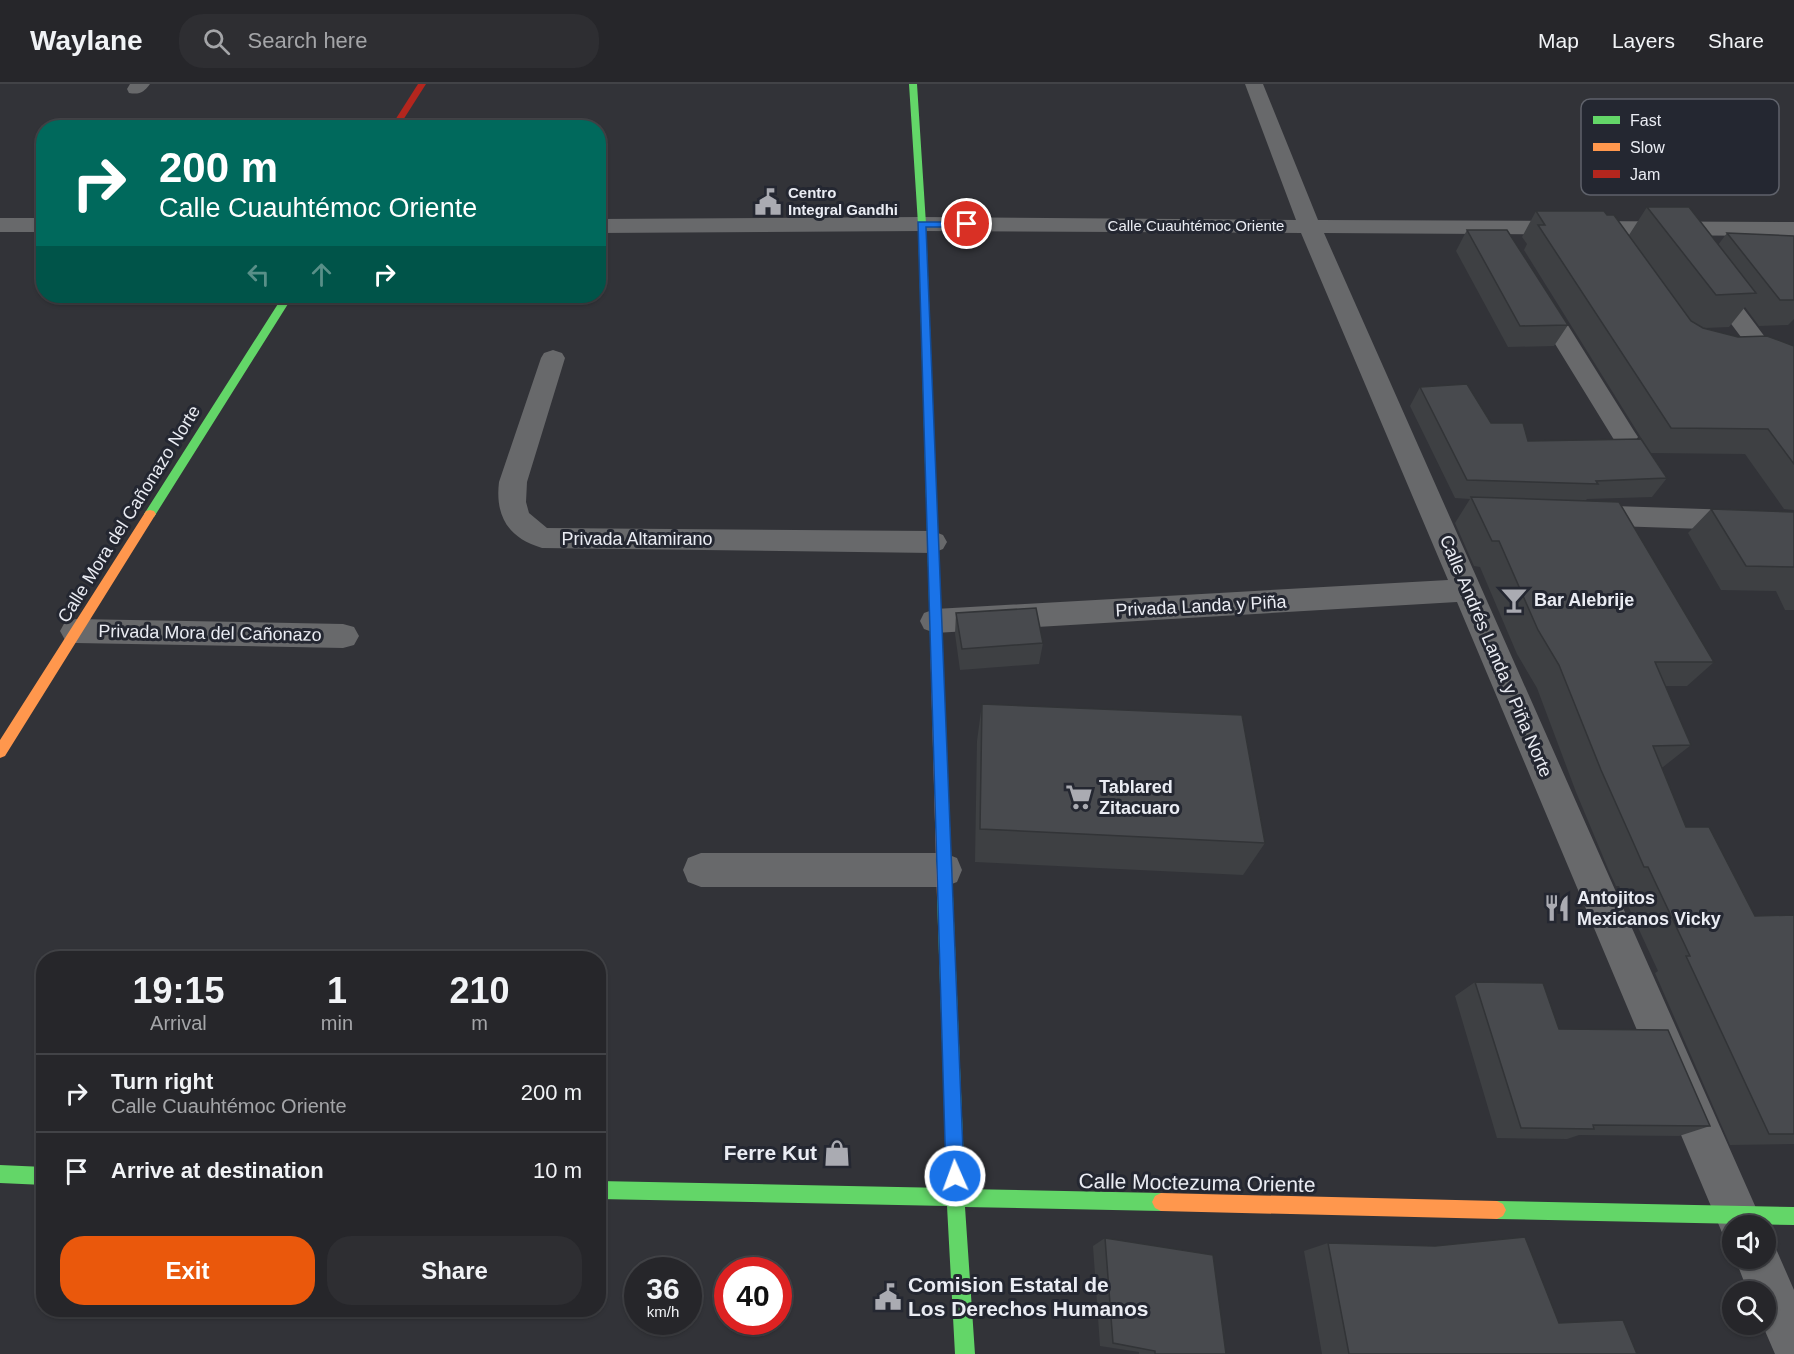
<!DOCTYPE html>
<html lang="en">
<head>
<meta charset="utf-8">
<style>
	:root { --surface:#26262a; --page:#2e2e32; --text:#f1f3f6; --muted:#a4a5a8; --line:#424347; --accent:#ea580c }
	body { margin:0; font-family:Arial,sans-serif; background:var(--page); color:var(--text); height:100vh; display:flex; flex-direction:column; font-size:22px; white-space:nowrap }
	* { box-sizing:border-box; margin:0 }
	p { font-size:20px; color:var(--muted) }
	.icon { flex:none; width:33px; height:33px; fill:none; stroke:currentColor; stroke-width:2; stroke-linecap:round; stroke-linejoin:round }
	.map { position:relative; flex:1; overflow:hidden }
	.sheet { position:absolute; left:36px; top:867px; width:570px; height:366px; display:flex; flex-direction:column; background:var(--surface); border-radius:24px; box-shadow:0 2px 4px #0004,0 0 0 2px var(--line) }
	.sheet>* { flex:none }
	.banner { position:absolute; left:36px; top:36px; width:570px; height:183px; border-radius:24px; box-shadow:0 2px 4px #0004,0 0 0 2px var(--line); background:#00695c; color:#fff; overflow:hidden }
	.controls { position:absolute; left:1722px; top:1131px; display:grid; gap:12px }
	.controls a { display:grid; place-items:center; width:54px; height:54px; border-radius:50%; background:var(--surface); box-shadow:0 2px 4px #0004,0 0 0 2px var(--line); font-size:30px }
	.speed { position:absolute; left:624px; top:1173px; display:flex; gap:12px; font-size:30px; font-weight:700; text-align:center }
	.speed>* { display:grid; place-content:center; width:78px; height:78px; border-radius:50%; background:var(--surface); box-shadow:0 2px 4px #0004,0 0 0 2px var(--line); line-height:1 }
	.speed small { font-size:15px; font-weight:400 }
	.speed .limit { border:9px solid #d22; background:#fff; color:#111 }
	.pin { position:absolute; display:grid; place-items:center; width:51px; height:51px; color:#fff; margin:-26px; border:3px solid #fff; border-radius:50%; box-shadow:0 2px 6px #0007 }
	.me { position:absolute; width:66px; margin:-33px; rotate:358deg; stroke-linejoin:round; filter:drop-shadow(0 0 4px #0008) }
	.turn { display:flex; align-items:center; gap:21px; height:126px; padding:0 24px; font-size:27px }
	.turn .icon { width:78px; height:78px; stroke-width:2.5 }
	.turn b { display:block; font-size:42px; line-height:51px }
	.lanes { display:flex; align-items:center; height:57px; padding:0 24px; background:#0003; justify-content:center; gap:30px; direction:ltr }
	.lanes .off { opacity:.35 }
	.eta { display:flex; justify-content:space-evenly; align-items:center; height:102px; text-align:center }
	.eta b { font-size:36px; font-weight:700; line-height:42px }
	.button { display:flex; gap:12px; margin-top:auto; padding:12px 24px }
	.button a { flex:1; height:69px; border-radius:24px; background:var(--accent); color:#fff; font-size:24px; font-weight:700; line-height:69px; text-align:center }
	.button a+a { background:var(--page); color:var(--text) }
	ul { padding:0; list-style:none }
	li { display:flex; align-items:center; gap:18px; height:78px; padding:0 24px; border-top:2px solid var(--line) }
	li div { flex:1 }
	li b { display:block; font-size:22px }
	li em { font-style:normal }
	header { display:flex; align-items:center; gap:36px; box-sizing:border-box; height:84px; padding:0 30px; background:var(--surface); border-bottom:2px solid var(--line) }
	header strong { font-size:28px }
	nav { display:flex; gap:33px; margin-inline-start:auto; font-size:21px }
	.search { width:420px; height:54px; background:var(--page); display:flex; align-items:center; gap:15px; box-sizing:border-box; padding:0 21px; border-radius:24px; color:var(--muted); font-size:22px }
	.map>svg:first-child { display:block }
</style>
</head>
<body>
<header>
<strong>Waylane</strong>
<div class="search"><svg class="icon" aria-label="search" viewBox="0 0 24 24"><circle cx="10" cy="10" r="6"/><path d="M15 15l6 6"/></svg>Search here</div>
<nav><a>Map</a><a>Layers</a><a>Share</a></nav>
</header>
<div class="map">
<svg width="1794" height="1270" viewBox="0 0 1794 1270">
	<rect width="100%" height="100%" fill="#323338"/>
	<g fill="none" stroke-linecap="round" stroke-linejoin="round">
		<!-- street -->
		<path fill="#68696b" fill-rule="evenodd" d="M130 0H150C144 8 140 11 129 9L127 5Z
			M1245 0H1263L1318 136 1794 138V152L1324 149 1764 1142H1732V1160L1726 1158 1457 518 935 549 924 545 920 537 924 529 935 525 1448 496 1301 149 922 147 598 149V135L922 133 1296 136Z
			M0 134H44V148H0Z
			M1711 190 1719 192 1768 257V266L1765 271 1727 276 1718 273 1715 268 1718 263 1744 257 1699 197 1703 192Z
			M1537 204 1545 206 1549 211 1634 347 1638 353 1634 359 1625 362 1616 359 1525 211 1529 206Z
			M553 266 562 269 565 274 527 398 526 418 529 429 547 444 933 447 943 451 947 458 943 465 933 469 542 464C508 454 495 432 499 398L541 274 544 269Z
			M1584 421 1794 428V448L1584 441 1574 438 1570 431 1574 424Z
			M76 535 343 540 354 543 359 552 354 561 343 564 76 559 65 556 60 547 65 538Z
			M701 769H944L957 774 962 786 957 798 944 803H701L688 798 683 786 688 774Z
			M1766 1155 1773 1158 1794 1206V1270H1775L1762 1240H1766V1208H1748L1735 1174H1766Z"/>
		<!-- fast -->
		<path fill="#63d668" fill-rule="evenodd" d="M909 0H917L926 140 942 552 936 557 930 552 918 140Z
			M283 212H293L154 433H146L144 430 146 427Z
			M945 806 950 808 953 813 965 1105 1161 1109 1167 1112 1170 1118 1167 1124 1161 1127 965 1123 975 1270H955L947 1122 598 1115V1097L947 1104 937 813 940 808Z
			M0 1081 44 1083V1101L0 1099Z
			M1497 1117 1794 1123V1141L1497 1135 1491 1132 1488 1126 1491 1120Z"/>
		<!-- slow -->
		<path fill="#ff974d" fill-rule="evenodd" d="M150 426 154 427 156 430 154 433 5 672 0 674V656L146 427Z
			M936 547 942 552 953 813 950 818 945 820 940 818 937 813 930 552Z
			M1161 1109 1497 1117 1503 1120 1506 1126 1503 1132 1497 1135 1161 1127 1155 1124 1152 1118 1155 1112Z"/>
		<!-- jam -->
		<path fill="#b3261e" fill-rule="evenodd" d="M418 0H426L398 44H390Z"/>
	</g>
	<!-- wall -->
	<path fill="#3e4043" d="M1647 123 1718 161 1727 149 1794 152V235L1788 241 1759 242 1745 223 1729 243 1704 244 1738 253 1794 262V426L1784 425 1745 370 1650 369 1667 394 1652 413 1587 415 1585 417 1714 578 1687 602H1665L1691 661 1663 683H1662L1686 743 1755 832 1794 831V1060L1730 1061 1655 889 1658 887 1619 802H1616L1609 787 1576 708 1537 604 1517 570 1480 483 1474 482 1455 439 1470 415 1455 414 1410 322 1420 303 1528 357 1650 368 1524 166 1527 160 1522 153 1536 127 1607 131 1629 151Z
		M1467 146 1568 241 1554 262 1508 263 1456 167Z
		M1711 425 1794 428V526H1785L1776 507 1721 506 1688 449Z
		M956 529 1043 559 1039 580 960 586 955 550Z
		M982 620 1265 759 1243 791 975 778 977 657Z
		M1475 898 1559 945 1710 1042 1679 1052 1579 1051 1567 1055 1497 1054 1455 912Z
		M1105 1154 1226 1270H1139V1268L1100 1262 1093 1162Z
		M1328 1159 1559 1239 1637 1270H1322L1304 1167Z"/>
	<!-- building -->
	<path fill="#484a4e" stroke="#323437" stroke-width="1.5" d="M1647 123H1689L1756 209 1716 211Z
		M1536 127H1604L1607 131H1614L1691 237 1703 244 1738 253 1767 252 1794 262V380L1768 345 1671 344 1538 141H1545Z
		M1467 146H1507L1568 241 1520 242Z
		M1727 149 1794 152V216H1780Z
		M1467 300 1491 339H1523L1528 357 1641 355 1667 394 1596 397 1598 400 1467 396 1420 303Z
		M1471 413 1619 418 1714 578H1655L1691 661 1653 662 1686 743H1709L1755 832 1794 831V1050H1769L1686 872H1690L1648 783H1644L1637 767 1601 686 1559 581 1538 546 1499 457H1492Z
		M1711 425 1794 428V483L1746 482Z
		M1036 524 1043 559 962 565 956 529Z
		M982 620 1242 631 1265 759 980 745Z
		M1475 898 1543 899 1559 945 1668 946 1710 1042 1593 1041 1594 1045 1521 1044Z
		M1525 1153 1559 1239 1623 1236 1637 1270H1349L1328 1159 1435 1162Z
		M1105 1154 1213 1171 1226 1270H1155V1267L1113 1259Z"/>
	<!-- route -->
	<path fill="#1a73e8" stroke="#114b97" stroke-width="1.5" d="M918 138H967L972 140 967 143H926L964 1092 961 1098 955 1101 948 1098 946 1092Z"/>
	<!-- icons -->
	<defs>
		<symbol id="civic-bare" viewBox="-9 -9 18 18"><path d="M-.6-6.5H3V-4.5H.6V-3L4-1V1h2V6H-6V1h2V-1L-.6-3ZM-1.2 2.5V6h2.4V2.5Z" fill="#aaabb2" stroke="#242731" stroke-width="2.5" paint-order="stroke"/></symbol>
		<symbol id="bar-bare" viewBox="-9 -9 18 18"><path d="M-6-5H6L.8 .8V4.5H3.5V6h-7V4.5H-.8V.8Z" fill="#aaabb2" stroke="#242731" stroke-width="2.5" paint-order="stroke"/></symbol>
		<symbol id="supermarket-bare" viewBox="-9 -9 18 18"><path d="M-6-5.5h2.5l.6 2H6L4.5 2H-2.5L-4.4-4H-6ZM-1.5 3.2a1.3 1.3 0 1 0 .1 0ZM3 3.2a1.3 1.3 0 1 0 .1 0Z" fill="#aaabb2" stroke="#242731" stroke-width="2.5" paint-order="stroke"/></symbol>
		<symbol id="restaurant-bare" viewBox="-9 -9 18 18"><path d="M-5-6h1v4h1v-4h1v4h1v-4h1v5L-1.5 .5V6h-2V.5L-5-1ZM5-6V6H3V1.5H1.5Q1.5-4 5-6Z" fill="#aaabb2" stroke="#242731" stroke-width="2.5" paint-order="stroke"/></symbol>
		<symbol id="shop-bare" viewBox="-9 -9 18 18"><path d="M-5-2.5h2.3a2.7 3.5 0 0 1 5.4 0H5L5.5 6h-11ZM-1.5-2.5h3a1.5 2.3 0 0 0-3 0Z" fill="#aaabb2" stroke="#242731" stroke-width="2.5" paint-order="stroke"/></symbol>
	</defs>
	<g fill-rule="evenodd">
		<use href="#civic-bare" x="749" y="99" width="38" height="38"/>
		<use href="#bar-bare" x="1495" y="497" width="38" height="38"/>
		<use href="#supermarket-bare" x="1060" y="694" width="38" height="38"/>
		<use href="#restaurant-bare" x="1538" y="805" width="38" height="38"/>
		<use href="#shop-bare" x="818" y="1050" width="38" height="38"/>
		<use href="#civic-bare" x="869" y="1194" width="38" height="38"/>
	</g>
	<g text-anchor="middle" stroke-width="6" stroke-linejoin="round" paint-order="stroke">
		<!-- far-poi labels -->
		<g font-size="15" font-weight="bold" fill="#eaecf3" stroke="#242731" text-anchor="start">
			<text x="788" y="114">Centro<tspan x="788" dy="17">Integral Gandhi</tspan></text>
		</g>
		<!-- far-street labels -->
		<g font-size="15" fill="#eaecf3" stroke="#242731">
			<text x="1196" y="147">Calle Cuauhtémoc Oriente</text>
		</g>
		<!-- street labels -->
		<g font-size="18" fill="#eaecf3" stroke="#242731">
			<text transform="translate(129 430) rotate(-58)" y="6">Calle Mora del Cañonazo Norte</text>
			<text x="637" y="461">Privada Altamirano</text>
			<text transform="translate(1201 522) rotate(-3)" y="6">Privada Landa y Piña</text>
			<text transform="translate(210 549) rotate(1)" y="6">Privada Mora del Cañonazo</text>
			<text transform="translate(1496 572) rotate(67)" y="6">Calle Andrés Landa y Piña Norte</text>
		</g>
		<!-- poi labels -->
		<g font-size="18" font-weight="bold" fill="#eaecf3" stroke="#242731" text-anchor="start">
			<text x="1534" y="522">Bar Alebrije</text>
			<text x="1099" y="709">Tablared<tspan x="1099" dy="21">Zitacuaro</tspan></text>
			<text x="1577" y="820">Antojitos<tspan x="1577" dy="21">Mexicanos Vicky</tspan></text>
		</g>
		<!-- near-poi labels -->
		<g font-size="21" font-weight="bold" fill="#eaecf3" stroke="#242731" text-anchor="end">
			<text x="817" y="1076">Ferre Kut</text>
			<text x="908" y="1208" text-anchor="start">Comision Estatal de<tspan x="908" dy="24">Los Derechos Humanos</tspan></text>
		</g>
		<!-- near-street labels -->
		<g font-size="21" fill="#eaecf3" stroke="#242731">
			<text transform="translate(1197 1099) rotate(1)" y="7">Calle Moctezuma Oriente</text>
		</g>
	</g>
	<!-- legend -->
	<rect x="1581" y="15" width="198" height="96" rx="9" fill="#242731" stroke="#5f626b" stroke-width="1.5"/>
	<rect x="1593" y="32" width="27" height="8" fill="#63d668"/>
	<rect x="1593" y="59" width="27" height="8" fill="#ff974d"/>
	<rect x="1593" y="86" width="27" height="8" fill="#b3261e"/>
	<g font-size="16" fill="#eaecf3">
		<text x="1630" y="42">Fast</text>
		<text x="1630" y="69">Slow</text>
		<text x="1630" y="96">Jam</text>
	</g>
</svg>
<div class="controls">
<a><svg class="icon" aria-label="sound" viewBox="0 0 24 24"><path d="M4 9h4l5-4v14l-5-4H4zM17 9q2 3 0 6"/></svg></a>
<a><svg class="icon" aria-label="search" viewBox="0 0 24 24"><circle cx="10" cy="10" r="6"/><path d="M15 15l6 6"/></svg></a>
</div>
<div class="speed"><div>36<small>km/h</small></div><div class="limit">40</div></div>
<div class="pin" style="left:967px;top:140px;background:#d93025"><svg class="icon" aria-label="arrive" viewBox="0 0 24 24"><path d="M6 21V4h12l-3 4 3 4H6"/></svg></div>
<svg class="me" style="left:955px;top:1092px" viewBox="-20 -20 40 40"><circle r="17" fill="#1a73e8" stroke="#fff" stroke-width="3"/><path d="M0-11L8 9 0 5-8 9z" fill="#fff"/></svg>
<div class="banner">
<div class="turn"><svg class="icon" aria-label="right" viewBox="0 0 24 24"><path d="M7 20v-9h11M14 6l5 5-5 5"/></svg><div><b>200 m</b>Calle Cuauhtémoc Oriente</div></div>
<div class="lanes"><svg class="icon off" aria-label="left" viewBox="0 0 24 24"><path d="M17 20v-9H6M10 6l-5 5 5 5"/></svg><svg class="icon off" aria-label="ahead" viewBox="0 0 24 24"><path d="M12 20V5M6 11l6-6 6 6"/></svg><svg class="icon" aria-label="right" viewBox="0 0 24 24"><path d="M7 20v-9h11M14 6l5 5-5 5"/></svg></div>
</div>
<section class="sheet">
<div class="eta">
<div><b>19:15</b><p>Arrival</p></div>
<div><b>1</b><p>min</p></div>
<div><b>210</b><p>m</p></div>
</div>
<ul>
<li><svg class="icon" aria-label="right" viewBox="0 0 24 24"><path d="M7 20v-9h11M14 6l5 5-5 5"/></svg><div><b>Turn right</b><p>Calle Cuauhtémoc Oriente</p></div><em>200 m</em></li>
<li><svg class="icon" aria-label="arrive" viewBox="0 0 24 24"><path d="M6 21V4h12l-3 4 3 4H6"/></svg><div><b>Arrive at destination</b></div><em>10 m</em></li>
</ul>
<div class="button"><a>Exit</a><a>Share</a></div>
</section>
</div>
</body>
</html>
